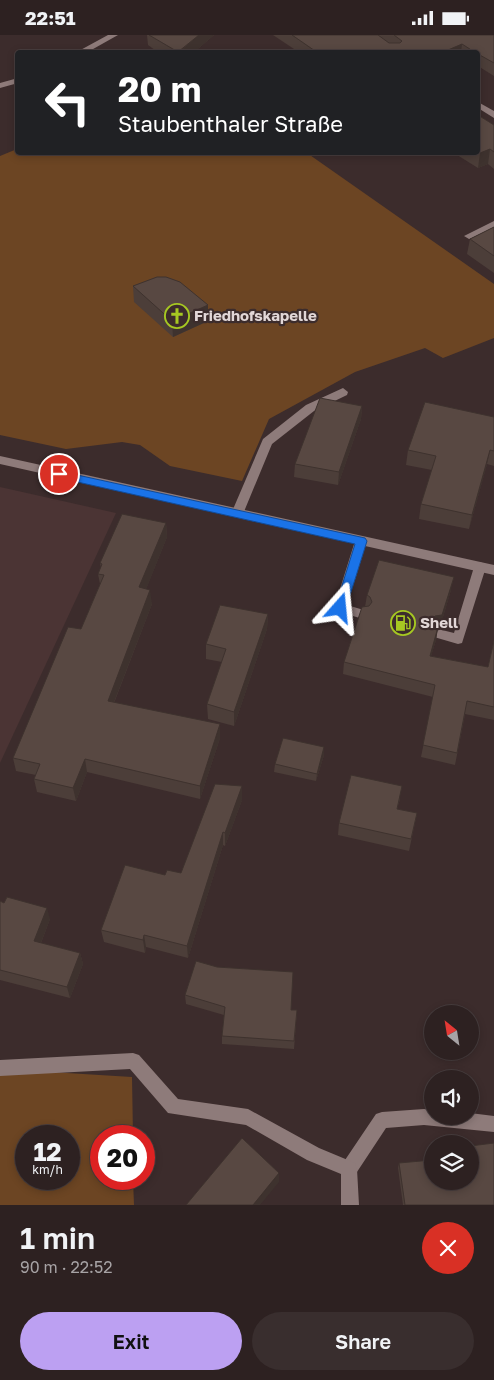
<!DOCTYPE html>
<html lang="en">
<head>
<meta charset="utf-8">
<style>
	:root { --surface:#2d2121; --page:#392e2e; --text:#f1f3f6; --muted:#a7a3a5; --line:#483e3f; --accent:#bca0f2 }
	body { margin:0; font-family:"Golos Text",sans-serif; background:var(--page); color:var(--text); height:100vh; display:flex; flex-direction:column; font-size:19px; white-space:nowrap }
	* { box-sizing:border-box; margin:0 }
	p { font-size:16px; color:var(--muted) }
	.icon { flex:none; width:28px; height:28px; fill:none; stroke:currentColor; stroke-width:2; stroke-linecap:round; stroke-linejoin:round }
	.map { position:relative; height:1170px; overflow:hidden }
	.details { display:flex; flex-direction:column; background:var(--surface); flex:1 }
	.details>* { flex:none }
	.hud { position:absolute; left:15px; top:15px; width:465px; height:105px; border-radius:5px; box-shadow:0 2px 8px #0003,0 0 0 1px var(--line); background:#202124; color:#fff; overflow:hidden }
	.needle { width:32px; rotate:330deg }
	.controls { position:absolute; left:424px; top:970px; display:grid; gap:10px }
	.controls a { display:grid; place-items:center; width:55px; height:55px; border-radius:50%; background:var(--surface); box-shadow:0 2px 8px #0003,0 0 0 1px var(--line); font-size:25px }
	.speed { position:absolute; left:15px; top:1090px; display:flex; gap:10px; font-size:25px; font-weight:700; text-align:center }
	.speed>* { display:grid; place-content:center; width:65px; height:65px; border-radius:50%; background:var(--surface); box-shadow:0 2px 8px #0003,0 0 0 1px var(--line); line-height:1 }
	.speed small { font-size:12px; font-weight:400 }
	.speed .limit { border:8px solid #d22; background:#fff; color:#111 }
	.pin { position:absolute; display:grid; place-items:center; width:42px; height:42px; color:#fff; margin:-21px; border:2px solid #fff; border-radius:50%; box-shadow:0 1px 5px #0007 }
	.me { position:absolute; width:55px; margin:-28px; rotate:18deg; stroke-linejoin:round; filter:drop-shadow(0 0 4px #0008) }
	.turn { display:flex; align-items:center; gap:18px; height:105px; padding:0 20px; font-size:22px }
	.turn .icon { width:65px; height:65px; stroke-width:2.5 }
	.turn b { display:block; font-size:35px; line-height:42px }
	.round { display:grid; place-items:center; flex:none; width:52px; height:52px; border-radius:26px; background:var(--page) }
	.summary { display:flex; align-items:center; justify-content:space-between; height:85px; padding:0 20px }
	h1 { font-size:30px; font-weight:600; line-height:38px }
	.primary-button { display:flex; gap:10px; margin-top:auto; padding:10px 20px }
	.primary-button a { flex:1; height:58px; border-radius:30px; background:var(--accent); color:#111; font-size:20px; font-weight:600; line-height:58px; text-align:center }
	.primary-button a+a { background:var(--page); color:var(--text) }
	.status { display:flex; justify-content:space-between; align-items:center; height:35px; padding:0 25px; background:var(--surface); direction:ltr }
	.status svg { height:14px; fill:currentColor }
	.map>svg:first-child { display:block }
</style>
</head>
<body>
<div class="status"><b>22:51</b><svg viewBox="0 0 49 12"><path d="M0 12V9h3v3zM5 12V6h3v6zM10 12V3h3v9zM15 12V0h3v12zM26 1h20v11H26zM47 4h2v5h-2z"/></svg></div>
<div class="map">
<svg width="494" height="1170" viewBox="0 0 494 1170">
	<rect width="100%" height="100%" fill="#3c2c2c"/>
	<!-- built -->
	<path fill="#4b3434" d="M0 452 116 478 0 728Z"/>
	<!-- green -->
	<path fill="#6c4523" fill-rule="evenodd" d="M17 114 18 118H307L494 249V303L443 323 425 313 355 337 269 384 242 446 170 431 140 410 122 407 66 414 0 400V121Z
		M34 1036 132 1042 133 1101H101V1144H133L134 1170H0V1038ZM26 1101H69V1144H26Z"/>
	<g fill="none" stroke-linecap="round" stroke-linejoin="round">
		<!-- service -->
		<path fill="#8e7b7a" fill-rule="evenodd" d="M494 186V193L472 203 469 204 464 201Z
			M343 353 348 357 347 360 314 376 272 409 243 479 241 482H233L231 479 263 404 306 370Z
			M361 502 367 506 347 570 367 576 369 579 367 582 363 584 336 576 334 573 355 506Z
			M480 527 484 529 486 532 462 608 458 609 434 602 432 599 434 596 438 594 454 598 474 532 476 529Z
			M424 1074 432 1075V1081H470V1078L494 1081V1097L424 1090 386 1093 355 1140 349 1142 343 1140 341 1134 343 1128 376 1079 382 1077Z"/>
		<!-- minor -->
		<path fill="#8e7b7a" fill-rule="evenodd" d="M108 0H118L86 18H75Z
			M18 43V48L0 53V48Z
			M478 67 494 76V83L478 73Z
			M133 1018 139 1020 178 1064 248 1074 319 1113 355 1128 357 1134 359 1170H341V1139L307 1125 246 1090 168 1078 130 1034 0 1041V1025Z"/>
		<!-- secondary -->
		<path fill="#8e7b7a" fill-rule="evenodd" d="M0 421 494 530V540L0 429Z"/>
	</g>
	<!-- wall -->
	<path fill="#4c3e39" d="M147 0H214L193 18H159L148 10Z
		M273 0H494V41L478 31V18H300Z
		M478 80 494 90V134L488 129 478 133 454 118H478Z
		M494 192V238L467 219 470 204Z
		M133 251 208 286 173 302 134 267Z
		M362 371 361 384 338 450 294 442 295 429Z
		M494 382V431L487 429 469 494 419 484 421 469 432 435 406 430 408 415Z
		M166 488 167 502 146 554 152 569 114 668 220 703 200 764 87 737 76 766 37 757 34 744 36 740 16 736 13 723 81 594 100 549 98 539 101 533 100 528Z
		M451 555 440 592 438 593 436 605 431 621 488 632 494 605V685L465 679 455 730 421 722 433 662 343 639 344 627 365 572 367 560Z
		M268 579 267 594 234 691 208 684 207 669 222 627 206 624V609Z
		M324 720 316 746 274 737 275 729Z
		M400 764 397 774 417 778 409 816 338 800 339 788Z
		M242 765 225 811 223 810 188 923 146 912 145 918 104 907 101 895 165 840 181 838Z
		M0 866 50 884 41 908 80 918 83 929 70 963 0 945Z
		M185 960 291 975H297L294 1014 222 1009V1001L224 980 186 969Z
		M399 1128 494 1170H403L398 1133Z"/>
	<!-- shaded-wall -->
	<path fill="#3e322e" d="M199 0H214L193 18H178Z
		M462 9 461 18H441Z
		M490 114 488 129 478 133 480 118Z
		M208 270V286L173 302 172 286Z
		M362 371 361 384 338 450 339 437Z
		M490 415 487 429 469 494 472 480Z
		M166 488 167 502 141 567 139 552Z
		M454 542 451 555 440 592 438 593 436 605 427 634 433 594V585L435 581Z
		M150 555 152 569 109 680 108 666Z
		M268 579 267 594 234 691V677Z
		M220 689V703L200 764V751Z
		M324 712V720L316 746 317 739Z
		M85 724 87 737 76 766 73 753Z
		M242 751V765L225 811V798Z
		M223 797V810L188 923 187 911Z
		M47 873 50 884 37 918 34 906Z
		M144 900 146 912 145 918 143 905Z
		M80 918 83 929 70 963 67 952Z
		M279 1138V1147L260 1170H253Z"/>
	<!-- building -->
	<path fill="#584842" stroke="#3e322e" d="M149 0H199L178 17Z
		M292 0H378L389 8H400L402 6 394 0H494V28L478 19V18H476L462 9 441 18H318Z
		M478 80 494 90V117L490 114 480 118 478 117Z
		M494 192V221L470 204Z
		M157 242H166L180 247 208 270 172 286 133 251Z
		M320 363 362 371 339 437 295 429Z
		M425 367 494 382V416L490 415 472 480 421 469 436 421 408 415Z
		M122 479 166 488 139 552 150 555 108 666 220 689 200 751 85 724 73 753 34 744 40 729 13 723 68 592 81 594 104 540 98 539 102 529 100 528Z
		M379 525 454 542 442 580 435 581 433 585 435 590 438 592 430 621 488 632 494 606V672L467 666 457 718 423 710 435 650 344 627 362 572 369 571 372 567 370 562 367 560Z
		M220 570 268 579 234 677 207 669 226 614 206 609Z
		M283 703 324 712 317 739 275 729Z
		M351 740 402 751 397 774 417 778 411 804 339 788Z
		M215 749 242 751 225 798 223 797 187 911 144 900 143 905 101 895 125 830 165 840 167 835 181 838Z
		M7 862 47 873 34 906 80 918 67 952 0 935V866L4 868Z
		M196 926 217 932 293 937 291 975H297L294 1006 222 1001 225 972 185 960Z
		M242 1103 279 1138 253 1170H186Z
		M494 1108V1170H405L399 1128 432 1125V1146H470V1111Z"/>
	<!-- route -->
	<path fill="#1a73e8" stroke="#114b97" d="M59 436 365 503 367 506 346 573 340 577 335 573 355 509 55 442 54 439 55 437Z"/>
	<!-- icons -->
	<defs>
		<symbol id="church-ring" viewBox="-11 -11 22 22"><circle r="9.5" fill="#3c2c2c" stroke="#a6c822" stroke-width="1.5"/><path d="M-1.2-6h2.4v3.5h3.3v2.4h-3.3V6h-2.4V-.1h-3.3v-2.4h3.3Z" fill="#a6c822"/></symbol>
		<symbol id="fuel-ring" viewBox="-11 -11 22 22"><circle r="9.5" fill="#3c2c2c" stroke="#a6c822" stroke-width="1.5"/><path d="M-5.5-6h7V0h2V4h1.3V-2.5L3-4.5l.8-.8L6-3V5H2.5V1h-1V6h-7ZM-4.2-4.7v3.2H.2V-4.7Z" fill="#a6c822"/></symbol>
	</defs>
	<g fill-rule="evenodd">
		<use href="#church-ring" x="163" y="267" width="28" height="28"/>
		<use href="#fuel-ring" x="389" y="574" width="28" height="28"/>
	</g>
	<g text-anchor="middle" stroke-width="4.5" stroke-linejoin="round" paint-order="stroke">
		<!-- poi labels -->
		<g font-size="15" font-weight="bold" fill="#e2d7d7" stroke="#3c2c2c" text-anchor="start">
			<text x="194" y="286">Friedhofskapelle</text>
			<text x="420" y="593">Shell</text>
		</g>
	</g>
</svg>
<div class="controls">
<a><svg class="needle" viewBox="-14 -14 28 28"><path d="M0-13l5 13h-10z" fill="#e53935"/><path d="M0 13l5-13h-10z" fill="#a7a3a5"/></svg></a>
<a><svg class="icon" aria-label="sound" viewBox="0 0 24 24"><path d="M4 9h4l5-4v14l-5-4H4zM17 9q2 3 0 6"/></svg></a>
<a><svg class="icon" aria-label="layers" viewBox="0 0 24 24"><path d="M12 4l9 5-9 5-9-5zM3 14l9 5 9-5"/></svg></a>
</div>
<div class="speed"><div>12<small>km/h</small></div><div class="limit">20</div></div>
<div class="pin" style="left:59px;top:439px;background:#d93025"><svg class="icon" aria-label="arrive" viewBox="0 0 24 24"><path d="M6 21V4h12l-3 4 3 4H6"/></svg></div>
<svg class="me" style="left:340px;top:573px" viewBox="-20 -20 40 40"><path d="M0-17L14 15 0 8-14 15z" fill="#1a73e8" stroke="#fff" stroke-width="4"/></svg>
<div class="hud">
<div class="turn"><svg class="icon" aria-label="left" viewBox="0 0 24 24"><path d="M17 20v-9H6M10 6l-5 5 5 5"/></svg><div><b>20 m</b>Staubenthaler Straße</div></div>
</div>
</div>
<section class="details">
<div class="summary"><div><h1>1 min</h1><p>90 m · 22:52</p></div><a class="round" style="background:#d93025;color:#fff"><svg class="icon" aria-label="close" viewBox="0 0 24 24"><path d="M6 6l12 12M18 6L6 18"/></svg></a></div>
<div class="primary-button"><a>Exit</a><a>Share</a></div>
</section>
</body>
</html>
